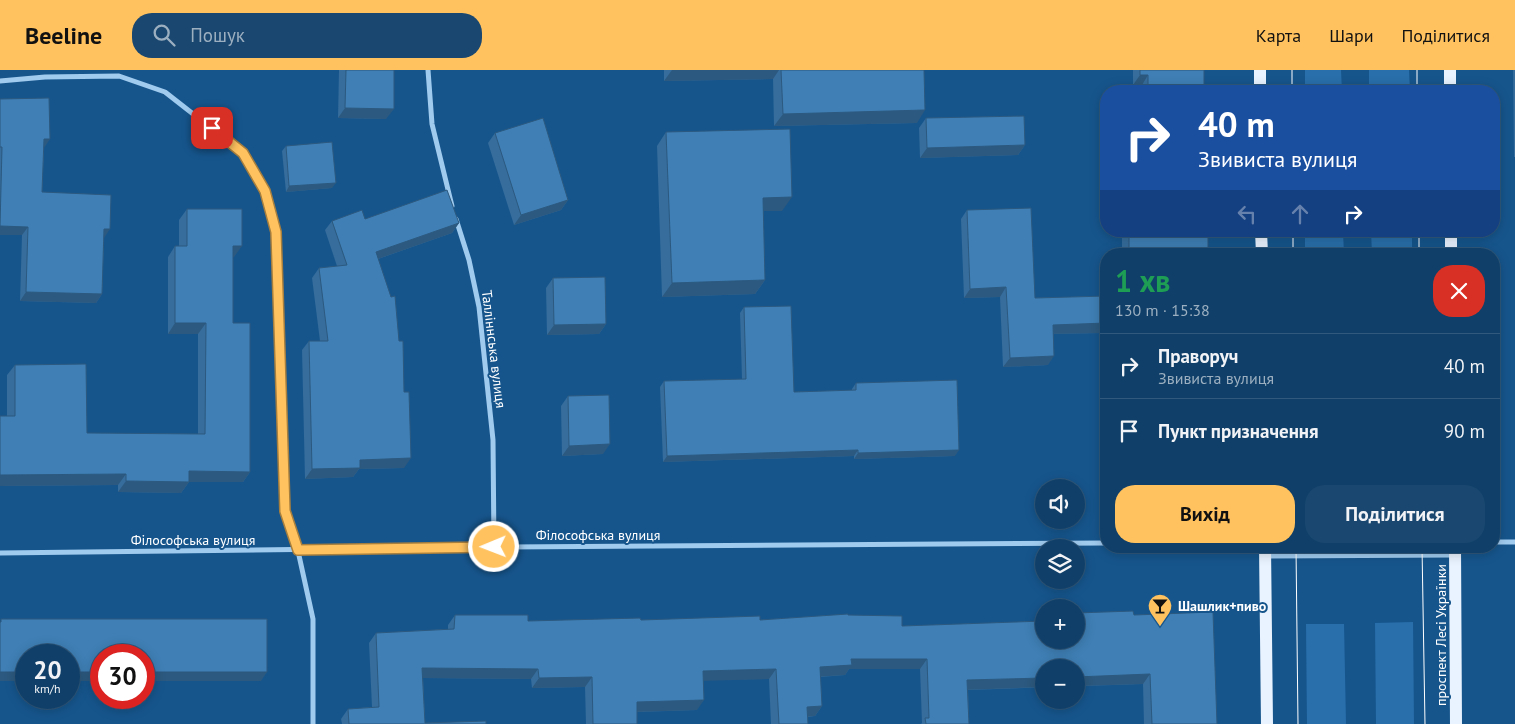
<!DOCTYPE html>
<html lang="uk">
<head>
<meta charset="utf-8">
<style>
	:root { --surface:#104069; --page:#19476f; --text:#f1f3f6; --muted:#9cafc0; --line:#30597d; --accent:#ffc25f }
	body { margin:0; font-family:"PT Sans",sans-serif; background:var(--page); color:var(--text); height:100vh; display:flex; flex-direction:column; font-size:19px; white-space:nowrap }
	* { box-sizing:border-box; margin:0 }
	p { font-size:16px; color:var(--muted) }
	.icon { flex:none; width:28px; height:28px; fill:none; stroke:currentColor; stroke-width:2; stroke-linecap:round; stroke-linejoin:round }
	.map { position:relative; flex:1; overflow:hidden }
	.side { position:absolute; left:1100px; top:178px; width:400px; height:305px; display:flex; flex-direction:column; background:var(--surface); border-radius:20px; box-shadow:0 2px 12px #0003,0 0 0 1px var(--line) }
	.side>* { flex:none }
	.guide { position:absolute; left:1100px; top:15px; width:400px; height:152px; border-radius:20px; box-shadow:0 2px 12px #0003,0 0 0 1px var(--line); background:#1a4fa0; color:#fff; overflow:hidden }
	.fabs { position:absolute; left:1035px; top:409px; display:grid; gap:10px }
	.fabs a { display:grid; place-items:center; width:50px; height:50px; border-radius:50%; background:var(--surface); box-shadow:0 2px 12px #0003,0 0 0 1px var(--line); font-size:25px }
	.speed { position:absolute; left:15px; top:574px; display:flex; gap:10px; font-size:25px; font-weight:700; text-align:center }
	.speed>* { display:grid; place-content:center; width:65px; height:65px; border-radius:50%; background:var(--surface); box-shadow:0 2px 12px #0003,0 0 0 1px var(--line); line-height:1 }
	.speed small { font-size:12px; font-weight:400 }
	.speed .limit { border:8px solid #d22; background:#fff; color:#111 }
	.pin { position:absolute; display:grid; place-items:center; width:42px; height:42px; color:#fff; margin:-21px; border-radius:10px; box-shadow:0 2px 8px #0006 }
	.me { position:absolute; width:55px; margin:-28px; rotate:269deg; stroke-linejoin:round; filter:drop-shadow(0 0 4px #0008) }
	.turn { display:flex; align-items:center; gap:18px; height:105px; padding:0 15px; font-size:22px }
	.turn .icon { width:65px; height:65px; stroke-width:2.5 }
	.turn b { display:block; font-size:35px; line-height:42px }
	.lanes { display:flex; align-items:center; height:48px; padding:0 15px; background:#0003; justify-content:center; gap:25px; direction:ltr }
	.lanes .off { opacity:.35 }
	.round { display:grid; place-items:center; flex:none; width:52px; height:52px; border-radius:20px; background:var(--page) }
	.overview { display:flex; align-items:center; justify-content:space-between; height:85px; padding:0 15px }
	h1 { font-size:30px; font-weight:600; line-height:38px; color:#1e9e55 }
	.primary-button { display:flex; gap:10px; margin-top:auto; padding:10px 15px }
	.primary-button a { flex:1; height:58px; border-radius:20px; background:var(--accent); color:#111; font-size:20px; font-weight:600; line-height:58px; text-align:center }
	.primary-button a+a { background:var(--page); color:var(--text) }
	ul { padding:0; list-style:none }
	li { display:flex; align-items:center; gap:15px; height:65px; padding:0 15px; border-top:1px solid var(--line) }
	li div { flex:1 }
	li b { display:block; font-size:19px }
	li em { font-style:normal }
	header { display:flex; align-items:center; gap:30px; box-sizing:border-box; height:70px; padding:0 25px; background:var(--accent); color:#111 }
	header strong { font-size:24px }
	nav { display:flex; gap:28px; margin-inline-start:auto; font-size:18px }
	.search { width:350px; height:45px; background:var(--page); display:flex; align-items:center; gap:12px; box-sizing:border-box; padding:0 18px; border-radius:20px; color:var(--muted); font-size:19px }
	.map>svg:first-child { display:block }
</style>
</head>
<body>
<header>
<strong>Beeline</strong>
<div class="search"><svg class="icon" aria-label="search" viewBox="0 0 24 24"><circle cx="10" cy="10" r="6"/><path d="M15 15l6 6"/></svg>Пошук</div>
<nav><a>Карта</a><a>Шари</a><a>Поділитися</a></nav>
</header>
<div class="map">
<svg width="1515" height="654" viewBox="0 0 1515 654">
	<rect width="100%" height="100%" fill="#16558c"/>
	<!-- green -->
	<path fill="#296fab" d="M1305 0H1341L1342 21H1305Z
		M1369 0H1409L1410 21H1369Z
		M1305 161H1343L1344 184H1305Z
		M1371 161H1412V184H1372Z
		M1413 552 1414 654H1376L1375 553Z
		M1306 554H1344L1346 654H1307Z"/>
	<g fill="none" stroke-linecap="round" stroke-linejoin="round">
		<!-- minor -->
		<path stroke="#a0cbef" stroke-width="5" d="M428 0 432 54 452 136
			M0 11 45 7 119 6 165 22 243 83 265 121 276 162 285 441 298 481 313 549V654
			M456 149 469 190 479 237 493 370 494 477
			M1494 472H1515
			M0 483 494 477 1106 473
			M1266 486 1455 485"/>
		<!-- primary -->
		<path stroke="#e9f3ff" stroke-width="12" d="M1260 0V21
			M1450 0V21
			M1261 161 1262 184
			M1451 161V184
			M1265 476 1267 654
			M1455 476 1456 654"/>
		<!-- tram -->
		<path stroke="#fff" stroke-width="1" d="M1292 0V21
			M1417 0V21
			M1293 161V184
			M1419 161V184
			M1296 476 1298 654
			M1422 476 1425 654"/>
	</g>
	<!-- wall -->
	<path fill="#366d9c" d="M339 0H394L386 49 338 48Z
		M664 0H924L917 53 774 56 773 9 664 11Z
		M1133 0H1204V21H1142V15H1133Z
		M1513 0H1515V87H1514Z
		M0 29 44 78 42 122 104 168 102 224 96 233 20 231 22 165H0Z
		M926 48 1025 75 1018 85 920 88 919 58Z
		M666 62 782 141H763L765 210 755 224 662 227 657 76Z
		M495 63 568 130 561 140 514 155 488 73Z
		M286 76 332 118 286 122 282 81Z
		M187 139 234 187H233V253L250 402 243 412H189L181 423 118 422V415L0 416V346H7V305L15 295 87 363 198 364V264H168V187L175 176H179V150Z
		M967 140 1035 228 1104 226 1106 222V269H1102V263L1053 264 1048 295 1003 297 1000 227 964 228 961 149Z
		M365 149 459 153 452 163 378 189 404 398 359 399 353 407 305 409 302 280 309 271H320L312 208 319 198 337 196 325 160 332 151Z
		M1122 161H1208V184H1122Z
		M553 208 606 254 599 264 547 265 546 218Z
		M744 237 794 322 852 320V319L856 313 955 386 854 389V386L663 392 660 317 664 311 742 309 740 243Z
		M568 326 603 384 562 386 561 336Z
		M455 545 528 551 760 550 848 545 902 556 1044 551 1134 545 1217 654H1144L1143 614 968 620 969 654H921L922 653 920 599H849L845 605 820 607 822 636 815 646 808 647V654H771L769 609 703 610 697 640 637 642V654H586L585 617 532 618 531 609 423 608 425 653 486 654H342L341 649 348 639 372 637 369 573 376 563 448 559V555Z"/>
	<!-- shaded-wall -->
	<path fill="#2c597f" d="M672 0H779L773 9 664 11Z
		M1140 5H1148L1142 15H1133Z
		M345 38 394 39 386 49 338 48Z
		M925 40 917 53 774 56 783 44Z
		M44 69H50L44 78Z
		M1025 75 1018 85 920 88 927 78Z
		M336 113 332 118 286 122 289 116Z
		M792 127 782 141H753L763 128Z
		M568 130 561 140 514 155 521 145Z
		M459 153 452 163 369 192 376 182Z
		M0 156 28 157 22 165H0Z
		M104 159H110L104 168Z
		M233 176H242L234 187H226Z
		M765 210 755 224 662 227 672 213Z
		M1006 217 1000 227 964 228 970 219Z
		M26 222 102 224 96 233 20 231Z
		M175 253H206L198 264H168Z
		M1106 253V256L1102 263 1046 264 1053 255Z
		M606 254 599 264 547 265 554 255Z
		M1106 262V269H1102Z
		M1054 286 1048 295 1003 297 1010 288Z
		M610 374 603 384 562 386 569 376Z
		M858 380 854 386 663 392 667 386Z
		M959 380 955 386 854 389 858 383Z
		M411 388 404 398 359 399 353 407 305 409 312 399 360 390Z
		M189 401 250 402 243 412H181Z
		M126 404 118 415 0 416V405Z
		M126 411 189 412 181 423 118 422Z
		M851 589H927L920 599H849L845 605 813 607 820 597Z
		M422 598 538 599 531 609 415 608Z
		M776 599 769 609 696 611 703 601Z
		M0 602H26V611H0Z
		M69 602H101V611H69Z
		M144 602H267L261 611H144Z
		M1150 604 1143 614 1076 616V607Z
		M592 607 585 617 532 618 539 608Z
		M1044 608V617L960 620 967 610Z
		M704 630 697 640 630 642 637 632Z
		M822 636 815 646 800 647 807 637Z"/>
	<!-- building -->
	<path fill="#3f7fb5" stroke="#2c597f" d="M346 0H394V39L345 38Z
		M781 0H924L925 40 783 44Z
		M1140 0H1204V21H1148V5H1140Z
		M49 28 50 69H44L42 122 111 125 110 159H104L102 224 26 222 28 157 0 156 2 77H0V29Z
		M1024 46 1025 75 927 78 926 48Z
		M543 48 568 130 521 145 495 63Z
		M790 59 792 127 763 128 765 210 672 213 666 62Z
		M332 72 336 113 289 116 286 76Z
		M447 120 459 153 376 182 391 227 395 226 399 271H403L404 322H409L411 388 360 390V398L312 399 309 271H328L319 198 347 195 332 151 362 140 365 149Z
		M1031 138 1035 228 1106 226V253L1053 255 1054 286 1010 288 1006 217 970 219 967 140Z
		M187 139H242V176H233V253H250V402L189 401V412L126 411V404L0 405V346H15V295L86 294 87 363 205 364 206 253H175V176H187Z
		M1129 161H1208V184H1129Z
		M605 207 606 254 554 255 553 208Z
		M791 236 794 322 856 320V313L957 310 959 380 858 383V380L667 386 664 311 746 309 744 237Z
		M609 325 610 374 569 376 568 326Z
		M1133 541 1134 545 1213 542 1217 654H1152L1150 604 1076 607V598H1044V608L967 610 969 654H926L925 648H929L927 589H851L852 595 820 597 822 636 807 637 808 654H779L776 599 703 601 704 630 637 632V654H593L592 607 539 608 538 599 422 598 425 653 486 651V654H349L348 639 379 637 376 563 454 559 455 545H528V551L640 548 641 550 760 546V550L848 544V545L902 546V556L1044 551V570H1076V543Z
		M1 549H267V602H144V585H101V602H69V585H26V602H0V552H1Z"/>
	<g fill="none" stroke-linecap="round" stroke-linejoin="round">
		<defs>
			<path id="route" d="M212 58 243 83 265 121 276 162 285 441 298 480 494 477"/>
		</defs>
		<!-- route casing -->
		<use href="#route" stroke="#a67e3e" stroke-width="12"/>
		<!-- route -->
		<use href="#route" stroke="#ffc25f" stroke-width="9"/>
	</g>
	<!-- icons -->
	<defs>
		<symbol id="bar-pin" viewBox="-11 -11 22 30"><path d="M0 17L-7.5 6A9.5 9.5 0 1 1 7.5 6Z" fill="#ffc25f" stroke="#16558c"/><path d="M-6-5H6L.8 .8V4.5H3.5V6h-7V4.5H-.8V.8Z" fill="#111"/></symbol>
	</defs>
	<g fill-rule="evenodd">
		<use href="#bar-pin" x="1146" y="522" width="28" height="38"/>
	</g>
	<g text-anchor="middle" stroke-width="4" stroke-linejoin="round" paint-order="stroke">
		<!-- street labels -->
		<g font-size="14" fill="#fff" stroke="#16558c">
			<text transform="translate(494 279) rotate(83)" y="5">Талліннська вулиця</text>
			<text x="598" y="470">Філософська вулиця</text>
			<text x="193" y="475">Філософська вулиця</text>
			<text transform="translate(1441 565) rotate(-90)" y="5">проспект Лесі Українки</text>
		</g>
		<!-- poi labels -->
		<g font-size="14" font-weight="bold" fill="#fff" stroke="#16558c" text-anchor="start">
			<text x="1178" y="541">Шашлик+пиво</text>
		</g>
	</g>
</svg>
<div class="fabs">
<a><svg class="icon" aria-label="sound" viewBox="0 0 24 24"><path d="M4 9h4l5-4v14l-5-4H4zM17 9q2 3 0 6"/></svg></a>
<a><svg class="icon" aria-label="layers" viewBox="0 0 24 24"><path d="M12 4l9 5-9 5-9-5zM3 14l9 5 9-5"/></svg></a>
<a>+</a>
<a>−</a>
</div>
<div class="speed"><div>20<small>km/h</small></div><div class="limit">30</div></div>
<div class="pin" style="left:212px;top:58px;background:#d93025"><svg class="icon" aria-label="arrive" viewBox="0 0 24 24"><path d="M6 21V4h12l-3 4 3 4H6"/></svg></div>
<svg class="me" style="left:494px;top:477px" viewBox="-20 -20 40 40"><circle r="17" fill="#ffc25f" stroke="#fff" stroke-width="3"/><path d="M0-11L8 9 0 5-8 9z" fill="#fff"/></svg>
<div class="guide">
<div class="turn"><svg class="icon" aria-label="right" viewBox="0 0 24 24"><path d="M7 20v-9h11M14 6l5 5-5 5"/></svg><div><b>40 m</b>Звивиста вулиця</div></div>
<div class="lanes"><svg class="icon off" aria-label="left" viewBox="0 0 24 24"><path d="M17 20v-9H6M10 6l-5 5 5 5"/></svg><svg class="icon off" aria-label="ahead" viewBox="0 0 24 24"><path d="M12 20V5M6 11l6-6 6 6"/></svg><svg class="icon" aria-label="right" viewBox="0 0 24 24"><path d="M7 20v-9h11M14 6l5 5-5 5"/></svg></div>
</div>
<section class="side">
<div class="overview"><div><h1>1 хв</h1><p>130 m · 15:38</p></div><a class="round" style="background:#d93025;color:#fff"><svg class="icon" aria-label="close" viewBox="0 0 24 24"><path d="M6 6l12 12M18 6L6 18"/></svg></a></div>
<ul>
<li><svg class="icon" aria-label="right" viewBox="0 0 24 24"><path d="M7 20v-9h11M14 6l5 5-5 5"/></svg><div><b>Праворуч</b><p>Звивиста вулиця</p></div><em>40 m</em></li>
<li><svg class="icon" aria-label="arrive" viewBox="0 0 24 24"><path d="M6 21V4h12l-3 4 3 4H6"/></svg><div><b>Пункт призначення</b></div><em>90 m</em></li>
</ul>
<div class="primary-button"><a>Вихід</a><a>Поділитися</a></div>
</section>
</div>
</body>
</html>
